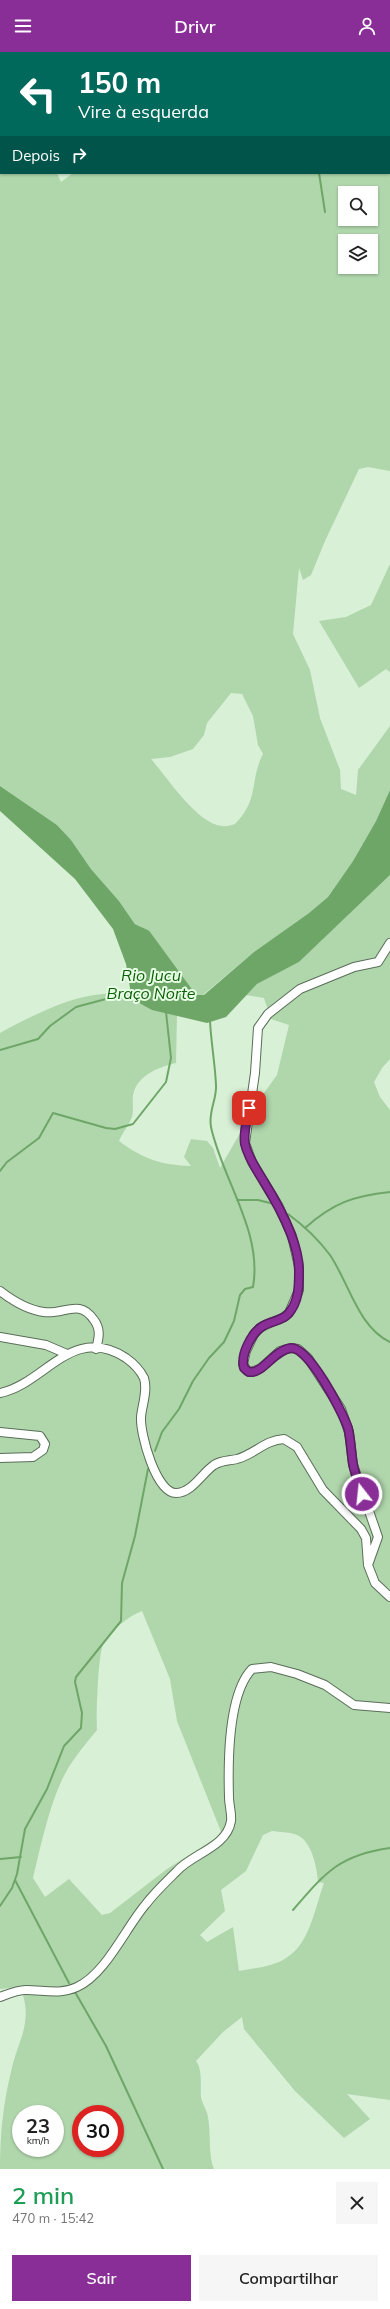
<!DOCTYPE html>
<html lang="pt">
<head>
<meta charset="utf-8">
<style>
	:root { --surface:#fff; --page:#f6f6f6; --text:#222; --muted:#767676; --accent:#892d97 }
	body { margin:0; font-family:Mulish,sans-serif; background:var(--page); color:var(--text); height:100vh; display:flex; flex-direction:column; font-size:15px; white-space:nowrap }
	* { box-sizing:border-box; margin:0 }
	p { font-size:13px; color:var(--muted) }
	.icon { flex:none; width:22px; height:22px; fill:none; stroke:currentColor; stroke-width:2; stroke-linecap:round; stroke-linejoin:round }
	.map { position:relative; height:2117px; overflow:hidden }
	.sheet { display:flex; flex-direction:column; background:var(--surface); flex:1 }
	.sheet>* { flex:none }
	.guide { position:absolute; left:0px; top:0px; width:390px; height:122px; box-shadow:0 1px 3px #0004; background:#00695c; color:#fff; overflow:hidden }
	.buttons { position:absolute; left:338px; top:134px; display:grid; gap:8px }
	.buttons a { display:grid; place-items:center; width:40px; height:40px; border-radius:0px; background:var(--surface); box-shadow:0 1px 3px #0004; font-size:20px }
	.speed { position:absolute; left:12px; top:2053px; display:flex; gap:8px; font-size:20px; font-weight:700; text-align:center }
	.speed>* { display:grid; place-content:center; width:52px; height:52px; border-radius:50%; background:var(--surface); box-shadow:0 1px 3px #0004; line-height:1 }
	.speed small { font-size:10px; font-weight:400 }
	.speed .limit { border:6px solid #d22; background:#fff; color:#111 }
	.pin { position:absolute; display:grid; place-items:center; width:34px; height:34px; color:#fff; margin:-17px; border-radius:8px; box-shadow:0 2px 6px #0006 }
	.me { position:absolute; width:44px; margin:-22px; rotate:344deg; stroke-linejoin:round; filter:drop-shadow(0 0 3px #0008) }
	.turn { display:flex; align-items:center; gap:14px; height:84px; padding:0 12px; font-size:18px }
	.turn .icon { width:52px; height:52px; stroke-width:2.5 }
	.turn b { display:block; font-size:28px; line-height:34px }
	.then { display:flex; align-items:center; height:38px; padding:0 12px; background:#0003; gap:8px; font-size:15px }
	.round { display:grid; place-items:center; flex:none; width:42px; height:42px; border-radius:0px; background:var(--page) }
	.head { display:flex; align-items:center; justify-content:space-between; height:68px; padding:0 12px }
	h1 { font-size:24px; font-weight:600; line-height:30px; color:#1e9e55 }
	.button { display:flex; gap:8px; margin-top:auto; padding:8px 12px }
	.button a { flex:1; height:46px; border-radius:0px; background:var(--accent); color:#fff; font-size:16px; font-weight:600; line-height:46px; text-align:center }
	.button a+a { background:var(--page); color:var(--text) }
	header { display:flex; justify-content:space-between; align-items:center; height:52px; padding:0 12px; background:var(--accent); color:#fff; font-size:18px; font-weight:600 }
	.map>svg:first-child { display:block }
</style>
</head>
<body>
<header><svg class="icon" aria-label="menu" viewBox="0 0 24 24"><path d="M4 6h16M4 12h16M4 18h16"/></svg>Drivr<svg class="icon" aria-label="person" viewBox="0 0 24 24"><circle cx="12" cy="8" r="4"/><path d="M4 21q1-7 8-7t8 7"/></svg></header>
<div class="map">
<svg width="390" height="2117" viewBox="0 0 390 2117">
	<rect width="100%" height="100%" fill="#d8f0d6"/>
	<!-- green -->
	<path fill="#b0d6ac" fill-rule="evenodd" d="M45 0H191V1H45Z
		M366 0H390V419L368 415 359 417 325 489 311 523 303 528 299 516 293 582 310 618 320 666 340 718 341 737 356 743 358 718 390 674V738L376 769 353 809 328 845 309 861 254 900 203 943H197L181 932 165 916 119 849 91 817 71 788 57 773 0 734V38L1 121H57L61 130 73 121H389V1H362ZM345 141H371V167H345ZM345 189H371V215H345ZM231 641 242 642 253 664 258 693 263 702C249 729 260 747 235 772 231 773 226 775 222 774 197 772 167 725 151 707L170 705 193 697 204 683 207 671Z
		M390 512V620L386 617 359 636 319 569 346 565 371 553Z
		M390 823V1007L382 1016 374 1030 380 1045 390 1058V2048L347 2042 370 2067 344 2086 295 2039 244 1977 242 1965 223 1980 196 2009C203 2018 200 2034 201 2045 202 2052 207 2058 208 2065 211 2081 208 2104 214 2117H0C0 2084 3 2052 11 2020 17 1990 33 1972 22 1940L11 1936 0 1937V981C29 965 70 944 103 942 112 941 122 942 131 942 145 956 158 959 177 963L176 1011C159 1015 137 1023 133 1043 132 1050 134 1058 132 1065 129 1073 122 1081 119 1089 143 1107 161 1113 191 1114L184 1105 191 1087 207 1089 213 1096 220 1116 259 1048 277 1023 289 973 271 967 264 946 246 943 257 932 299 910ZM142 1559 170 1627 177 1669 222 1782 167 1817 110 1861 102 1863 69 1827 45 1845 33 1826C40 1797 49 1755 62 1728 70 1710 84 1694 97 1678 96 1664 98 1603 103 1593 111 1578 127 1565 142 1559ZM272 1779C279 1780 290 1780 297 1783 312 1789 317 1816 318 1830L324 1831C315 1855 310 1892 286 1906 273 1915 254 1916 239 1919L233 1875 207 1890 200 1883 225 1859 221 1838 246 1819 263 1783ZM21 2062H55V2096H21ZM81 2062H115V2096H81Z"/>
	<!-- water -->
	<path fill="#6ea668" d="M0 734 57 773 71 788 91 817 119 849 165 916 181 932 197 943H204L254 900 309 861 328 845 353 809 376 769 390 738V823L299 910 257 932 226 965 207 971 152 958 141 952 131 942 126 912 113 877 75 827 0 759Z"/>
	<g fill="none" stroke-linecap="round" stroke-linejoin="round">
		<!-- stream -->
		<path stroke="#6ea668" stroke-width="2" d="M319 121 325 160
			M0 998 38 987 50 974 76 955 132 940
			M0 1119 7 1110 39 1086 53 1061 106 1076 115 1077 133 1072 166 1030 171 1006 166 960
			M237 1148H258L274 1152
			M288 1162C303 1173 318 1187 330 1203 349 1231 358 1275 390 1290
			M305 1176C333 1151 353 1144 390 1140
			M155 1399 162 1380 179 1357 193 1329 209 1306 224 1290 234 1269 240 1243 245 1237 253 1235C263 1180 222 1127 211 1075 208 1060 217 1047 216 1033 215 1011 211 990 210 969
			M0 1807 21 1805
			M15 1828 69 1931
			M0 1854 12 1836 17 1822 25 1777 47 1737 64 1694 81 1676 82 1661 75 1630 76 1625 121 1569 122 1531 135 1484 148 1417
			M293 1858C325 1821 339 1803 390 1796
			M75 1940 106 1994 163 2117"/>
		<!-- river -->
		<path stroke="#6ea668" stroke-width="13" d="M125 875 145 884 191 947"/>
		<defs>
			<path id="minor" d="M209 0 210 1
				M259 0 261 1
				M337 1 344 0
				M0 1239C13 1249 27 1258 44 1260 64 1263 79 1246 94 1268 101 1277 99 1286 96 1297
				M0 1285 46 1293 67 1302
				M0 1341C45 1332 72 1271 126 1306 133 1311 140 1318 144 1326 148 1339 142 1353 141 1365 140 1382 156 1441 176 1441 192 1441 202 1421 214 1413 222 1408 229 1409 237 1407 255 1402 265 1388 284 1387L297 1395 323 1438 361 1477 366 1486 368 1513 375 1531 390 1545
				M0 1380 40 1384 45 1392 43 1398 33 1405 0 1406
				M368 1513 378 1485 353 1413 349 1380 341 1357 308 1306 298 1297 291 1296 280 1299 261 1316 252 1320 247 1319 243 1312 246 1299 254 1282 261 1275 284 1265 289 1261 299 1238V1215L292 1184 278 1153 252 1110 245 1091 255 1021 258 976 268 962 300 937 354 915 378 910 390 891
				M0 1945C8 1942 17 1938 26 1938 44 1938 60 1943 77 1935 106 1922 126 1875 146 1852 155 1840 166 1830 177 1819 192 1802 227 1795 231 1769 232 1762 229 1753 229 1745 228 1712 228 1642 252 1617L271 1615 297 1622 325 1633 354 1653 390 1656"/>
		</defs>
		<!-- minor casing -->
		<use href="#minor" stroke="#596e57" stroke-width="10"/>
		<!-- minor -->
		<use href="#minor" stroke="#fff" stroke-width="8"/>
	</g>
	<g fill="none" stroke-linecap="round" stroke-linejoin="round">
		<defs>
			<path id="route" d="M249 1056C247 1067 243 1082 245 1092 248 1106 257 1118 264 1130 279 1154 299 1191 299 1219 299 1234 299 1250 288 1262 282 1269 271 1269 263 1274 252 1280 240 1303 244 1316L249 1320C263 1322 274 1298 291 1296 309 1295 342 1359 348 1376 351 1388 351 1400 353 1412 355 1422 359 1432 362 1442"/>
		</defs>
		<!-- route casing -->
		<use href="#route" stroke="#591d62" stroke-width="10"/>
		<!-- route -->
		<use href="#route" stroke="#892d97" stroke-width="7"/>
	</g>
	<g text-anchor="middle" stroke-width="4" stroke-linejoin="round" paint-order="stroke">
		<!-- water labels -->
		<g font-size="16" font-style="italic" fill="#0e5f09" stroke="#e6fee3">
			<text x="151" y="929">Rio Jucu<tspan x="151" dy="18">Braço Norte</tspan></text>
		</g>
	</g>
</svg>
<div class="buttons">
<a><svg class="icon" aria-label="search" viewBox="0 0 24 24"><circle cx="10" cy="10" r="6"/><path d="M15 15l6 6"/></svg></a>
<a><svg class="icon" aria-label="layers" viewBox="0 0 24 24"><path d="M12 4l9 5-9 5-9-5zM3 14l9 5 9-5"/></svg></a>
</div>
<div class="speed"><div>23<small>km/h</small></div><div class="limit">30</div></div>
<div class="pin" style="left:249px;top:1056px;background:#d93025"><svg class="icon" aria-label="arrive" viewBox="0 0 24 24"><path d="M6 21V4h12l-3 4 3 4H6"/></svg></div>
<svg class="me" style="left:362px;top:1442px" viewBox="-20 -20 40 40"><circle r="17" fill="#892d97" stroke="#fff" stroke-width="3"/><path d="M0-11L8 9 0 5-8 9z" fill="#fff"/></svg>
<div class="guide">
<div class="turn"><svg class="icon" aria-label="left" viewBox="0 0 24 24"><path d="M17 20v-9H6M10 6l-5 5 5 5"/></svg><div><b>150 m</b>Vire à esquerda</div></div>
<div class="then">Depois<svg class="icon" aria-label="right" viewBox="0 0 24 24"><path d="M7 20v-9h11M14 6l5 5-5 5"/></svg></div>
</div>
</div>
<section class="sheet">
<div class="head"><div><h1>2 min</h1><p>470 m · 15:42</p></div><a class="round"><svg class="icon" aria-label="close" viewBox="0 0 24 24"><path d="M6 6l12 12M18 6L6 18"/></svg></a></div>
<div class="button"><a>Sair</a><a>Compartilhar</a></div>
</section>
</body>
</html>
